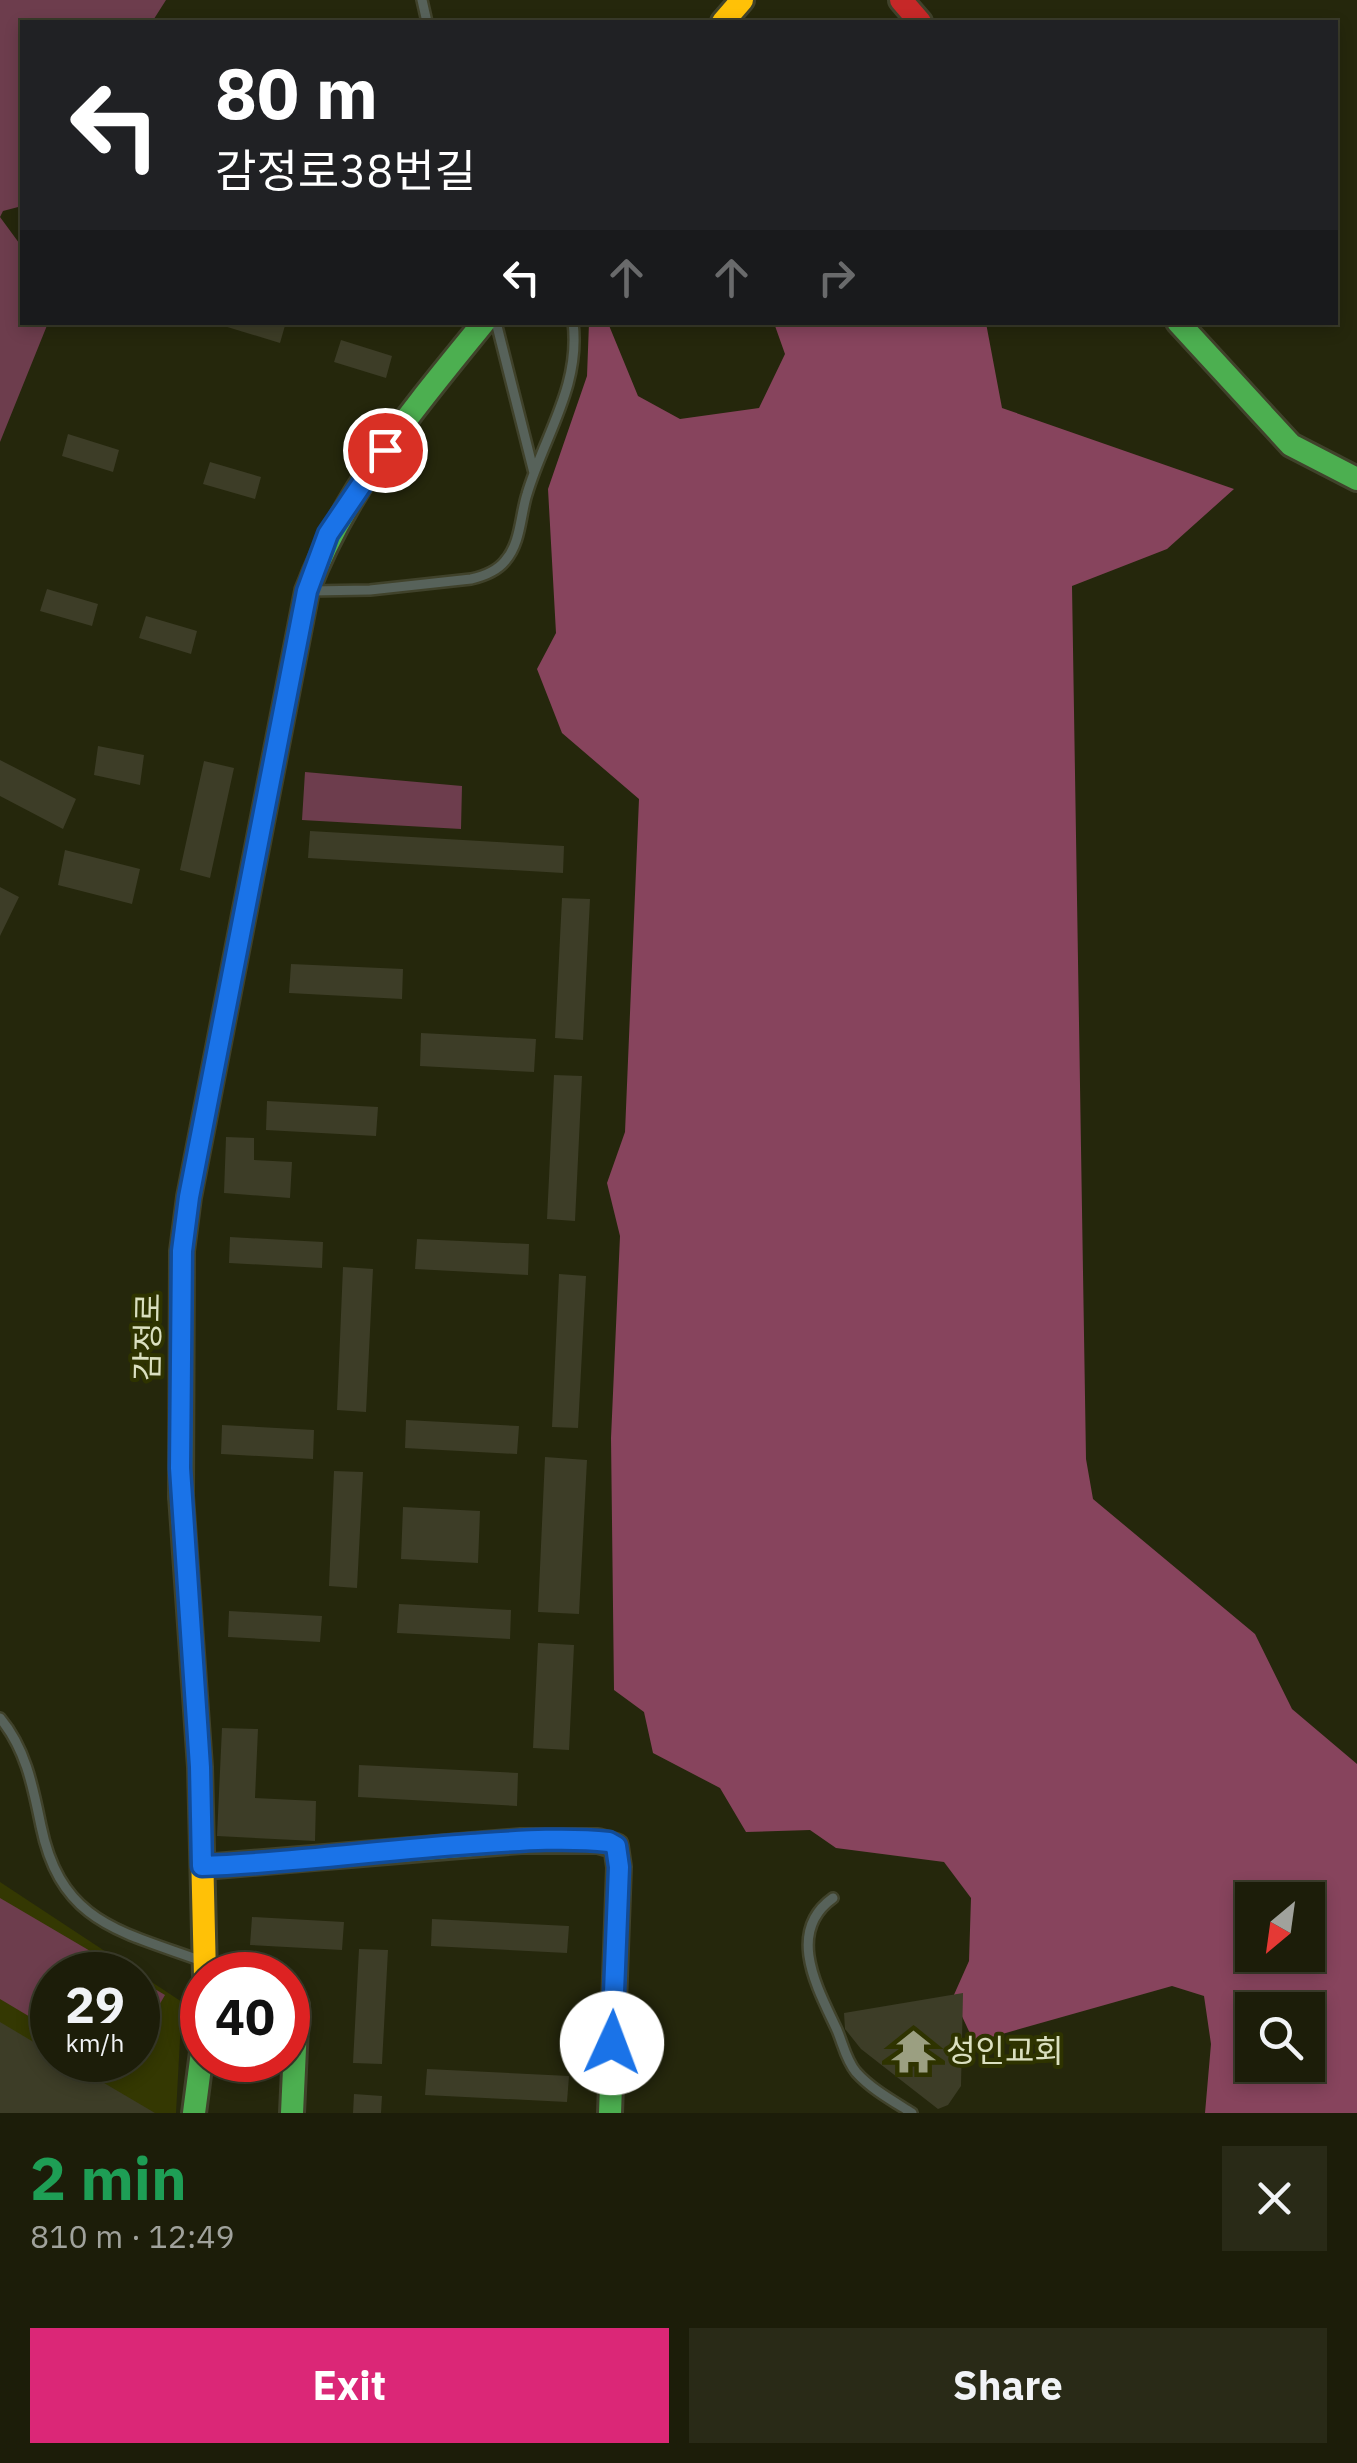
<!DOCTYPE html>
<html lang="en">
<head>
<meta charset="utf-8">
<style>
	:root { --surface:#1c1d09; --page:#292a17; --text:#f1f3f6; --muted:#a0a29c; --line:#3a3b2a; --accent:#db2777 }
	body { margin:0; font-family:"IBM Plex Sans","Noto Sans KR",sans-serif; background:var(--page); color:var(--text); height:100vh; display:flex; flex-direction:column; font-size:38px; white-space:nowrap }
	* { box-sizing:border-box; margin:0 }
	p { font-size:32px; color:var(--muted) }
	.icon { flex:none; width:55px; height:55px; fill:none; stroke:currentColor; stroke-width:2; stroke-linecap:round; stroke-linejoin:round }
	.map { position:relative; height:2113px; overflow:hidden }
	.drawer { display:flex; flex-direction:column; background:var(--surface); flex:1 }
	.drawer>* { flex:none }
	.top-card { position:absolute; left:20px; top:20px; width:1318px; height:305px; border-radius:0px; box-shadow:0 5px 15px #0003,0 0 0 2px var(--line); background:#202124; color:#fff; overflow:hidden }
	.needle { width:65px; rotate:209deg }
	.tools { position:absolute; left:1235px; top:1882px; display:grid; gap:20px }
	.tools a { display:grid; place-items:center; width:90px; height:90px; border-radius:0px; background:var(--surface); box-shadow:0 5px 15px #0003,0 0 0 2px var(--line); font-size:50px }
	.speed { position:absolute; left:30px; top:1952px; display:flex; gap:20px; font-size:50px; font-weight:700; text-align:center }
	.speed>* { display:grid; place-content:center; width:130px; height:130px; border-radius:50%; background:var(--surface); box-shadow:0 5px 15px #0003,0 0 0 2px var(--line); line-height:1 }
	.speed small { font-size:25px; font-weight:400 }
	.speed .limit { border:15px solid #d22; background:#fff; color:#111 }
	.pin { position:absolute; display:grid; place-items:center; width:85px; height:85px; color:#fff; margin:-42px; border:5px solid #fff; border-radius:50%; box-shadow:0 2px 10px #0007 }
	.me { position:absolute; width:110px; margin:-55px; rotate:2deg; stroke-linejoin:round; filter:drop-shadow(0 0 8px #0008) }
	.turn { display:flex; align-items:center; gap:35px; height:210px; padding:0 30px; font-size:45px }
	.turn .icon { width:130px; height:130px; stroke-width:2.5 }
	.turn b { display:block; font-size:70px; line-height:85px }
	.lanes { display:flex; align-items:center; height:95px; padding:0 30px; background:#0003; justify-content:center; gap:50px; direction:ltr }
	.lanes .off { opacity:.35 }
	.round { display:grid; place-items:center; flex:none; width:105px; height:105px; border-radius:0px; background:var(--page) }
	.head { display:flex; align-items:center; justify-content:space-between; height:170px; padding:0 30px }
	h1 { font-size:60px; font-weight:700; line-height:75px; color:#1e9e55 }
	.action { display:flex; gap:20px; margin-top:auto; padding:20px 30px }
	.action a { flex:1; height:115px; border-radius:0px; background:var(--accent); color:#fff; font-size:40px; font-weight:700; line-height:115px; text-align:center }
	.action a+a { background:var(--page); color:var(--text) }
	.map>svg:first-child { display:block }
</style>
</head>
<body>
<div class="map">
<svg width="1357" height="2113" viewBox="0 0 1357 2113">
	<rect width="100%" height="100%" fill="#25270c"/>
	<!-- built -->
	<path fill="#343802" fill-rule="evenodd" d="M0 1882 182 2002 176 2113H0ZM52 1975H138V2060H52Z"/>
	<!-- green -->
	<path fill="#6d3d4d" d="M0 0H166L152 22H22V206L3 211 0 217Z
		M0 217 22 247V322L48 323 0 442Z
		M305 772 462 786 461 829 302 820Z
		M0 1898 131 1975H52V2030L0 1999Z
		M138 1979 165 1995 138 2042Z"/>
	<!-- forest -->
	<path fill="#87445d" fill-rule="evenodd" d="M589 323H608L638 396 680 419 759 408 785 354 774 323H986L1002 408 1234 489 1167 549 1072 586 1086 1459 1093 1499 1255 1634 1292 1709 1357 1764V2113H1205L1211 2044 1204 1996 1172 1986 974 2042 953 1997 969 1961 971 1898 944 1862 836 1848 810 1830 746 1832 720 1788 653 1753 644 1712 614 1690 611 1438 620 1236 607 1183 625 1132 639 799 562 733 537 669 556 633 548 489 587 376ZM1252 1900H1308V1955H1252ZM1252 2010H1308V2065H1252Z"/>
	<!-- building -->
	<path fill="#3d3d27" d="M224 322H286L280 343 224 326Z
		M341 340 392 356 386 378 334 362Z
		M68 434 119 450 113 472 62 456Z
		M210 462 261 477 255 499 203 484Z
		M47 589 98 604 92 626 40 611Z
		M146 616 197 631 191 654 139 638Z
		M98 746 144 755 140 785 94 775Z
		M0 760 76 799 63 829 0 796Z
		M204 761 234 768 210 878 180 870Z
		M310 831 564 846 563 873 308 858Z
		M65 850 140 869 132 904 58 885Z
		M0 887 19 897 0 936Z
		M562 898 590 899 583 1040 555 1038Z
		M291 964 403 969 402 999 289 993Z
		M421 1033 536 1039 534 1072 420 1066Z
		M554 1075 582 1076 575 1221 547 1219Z
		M267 1101 378 1107 376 1136 266 1130Z
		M226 1137 254 1138V1160L292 1162 290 1198 224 1193Z
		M230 1237 323 1242 322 1268 229 1263Z
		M417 1239 529 1244 528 1275 415 1269Z
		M343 1267 373 1269 366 1412 337 1410Z
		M559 1274 586 1276 578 1428 552 1427Z
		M406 1420 519 1426 517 1454 405 1448Z
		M222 1425 314 1430 313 1459 221 1454Z
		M545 1457 587 1460 579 1614 538 1612Z
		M334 1471 363 1472 357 1588 329 1586Z
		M403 1507 480 1511 478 1563 401 1559Z
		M399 1604 511 1610 510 1639 397 1633Z
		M229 1611 322 1616 320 1642 228 1637Z
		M538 1643 574 1645 569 1750 533 1748Z
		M222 1728 258 1729 255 1798 316 1801 315 1841 217 1836Z
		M359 1765 518 1773 517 1806 358 1797Z
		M252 1917 344 1922 342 1950 250 1945Z
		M432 1919 569 1926 567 1953 431 1946Z
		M359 1949 388 1950 382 2064 353 2063Z
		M963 1993 961 2086 948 2105 938 2109 861 2049 845 2029 844 2013Z
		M0 2022 52 2053V2060H65L155 2113H0Z
		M427 2069 569 2076 567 2102 425 2095Z
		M354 2094 382 2096 381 2113H353Z"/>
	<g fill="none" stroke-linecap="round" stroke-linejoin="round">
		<defs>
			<path id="lane" d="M422 0 427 22
				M496 322 534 473
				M310 591 370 590 471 579C484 576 497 571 505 561 521 543 520 516 527 494 544 436 581 386 573 322
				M0 1718C26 1749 33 1787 41 1826 61 1923 120 1931 202 1961
				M833 1898C785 1932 818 1989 837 2030 843 2044 846 2060 856 2072 871 2089 893 2101 912 2113"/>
			<path id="fast" d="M1178 322 1291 445 1357 479
				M181 1496 182 1251 189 1197 307 591C346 487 415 407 484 322
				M203 1867 521 1841H598L616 1846 619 1867 610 2113
				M288 2004 297 2005 292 2113
				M194 2113 202 2052"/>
			<path id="slow" d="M723 22 742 0
				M181 1496 200 1767 205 1975"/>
			<path id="jam" d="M901 0 920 22"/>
		</defs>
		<!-- lane casing -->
		<use href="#lane" stroke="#40422b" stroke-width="14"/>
		<!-- fast casing -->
		<use href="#fast" stroke="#40422b" stroke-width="28"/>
		<!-- slow casing -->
		<use href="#slow" stroke="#40422b" stroke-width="28"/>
		<!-- jam casing -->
		<use href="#jam" stroke="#40422b" stroke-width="28"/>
		<!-- lane -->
		<use href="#lane" stroke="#57625a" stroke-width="9"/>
		<!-- fast -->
		<use href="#fast" stroke="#4caf50" stroke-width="22"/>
		<!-- slow -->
		<use href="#slow" stroke="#ffc107" stroke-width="22"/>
		<!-- jam -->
		<use href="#jam" stroke="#c62828" stroke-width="22"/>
	</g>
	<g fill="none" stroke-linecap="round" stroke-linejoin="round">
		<defs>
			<path id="route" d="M385 450 328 534 307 591 189 1197 182 1251 180 1468 200 1767 202 1866C292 1863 381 1850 471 1844 516 1841 564 1837 609 1842L616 1846 619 1867 612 2043"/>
		</defs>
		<!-- route casing -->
		<use href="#route" stroke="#114b97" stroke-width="25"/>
		<!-- route -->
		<use href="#route" stroke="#1a73e8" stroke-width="18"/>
	</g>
	<!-- icons -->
	<defs>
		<symbol id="temple-bare" viewBox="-9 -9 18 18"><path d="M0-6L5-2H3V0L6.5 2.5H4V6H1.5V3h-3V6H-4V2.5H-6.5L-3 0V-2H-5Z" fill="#9b9f81" stroke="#2e3300" stroke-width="2.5" paint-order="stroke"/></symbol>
	</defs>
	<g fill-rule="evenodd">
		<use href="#temple-bare" x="882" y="2020" width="63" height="63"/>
	</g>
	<g text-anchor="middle" stroke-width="8" stroke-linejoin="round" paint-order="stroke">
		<!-- street labels -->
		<g font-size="32" fill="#dbe0c0" stroke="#2e3300">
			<text transform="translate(148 1337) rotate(-89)" y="11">감정로</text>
		</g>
		<!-- poi labels -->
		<g font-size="32" fill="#dbe0c0" stroke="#2e3300" text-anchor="start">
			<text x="946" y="2062">성인교회</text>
		</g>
	</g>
</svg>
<div class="tools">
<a><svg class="needle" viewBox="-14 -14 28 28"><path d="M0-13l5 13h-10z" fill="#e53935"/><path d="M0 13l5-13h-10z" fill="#a0a29c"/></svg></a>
<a><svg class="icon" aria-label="search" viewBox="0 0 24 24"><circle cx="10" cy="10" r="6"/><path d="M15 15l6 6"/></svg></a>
</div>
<div class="speed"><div>29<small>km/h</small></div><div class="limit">40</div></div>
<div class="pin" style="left:385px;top:450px;background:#d93025"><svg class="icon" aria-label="arrive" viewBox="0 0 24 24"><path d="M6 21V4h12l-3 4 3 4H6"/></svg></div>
<svg class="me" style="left:612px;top:2043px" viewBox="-20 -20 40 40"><circle r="19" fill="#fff"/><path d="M0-13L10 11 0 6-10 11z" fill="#1a73e8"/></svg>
<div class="top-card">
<div class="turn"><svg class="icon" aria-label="left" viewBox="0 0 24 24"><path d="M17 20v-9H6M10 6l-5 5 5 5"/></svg><div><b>80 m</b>감정로38번길</div></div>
<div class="lanes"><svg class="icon" aria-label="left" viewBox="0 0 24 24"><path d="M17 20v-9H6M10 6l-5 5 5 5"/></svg><svg class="icon off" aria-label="ahead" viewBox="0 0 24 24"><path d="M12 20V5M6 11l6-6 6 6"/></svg><svg class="icon off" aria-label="ahead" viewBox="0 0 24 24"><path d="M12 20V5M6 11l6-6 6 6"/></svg><svg class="icon off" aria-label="right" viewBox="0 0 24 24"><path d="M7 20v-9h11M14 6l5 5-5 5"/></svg></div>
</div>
</div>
<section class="drawer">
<div class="head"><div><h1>2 min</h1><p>810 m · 12:49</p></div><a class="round"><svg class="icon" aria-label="close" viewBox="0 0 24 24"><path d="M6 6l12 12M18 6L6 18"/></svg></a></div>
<div class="action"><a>Exit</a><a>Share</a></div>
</section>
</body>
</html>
